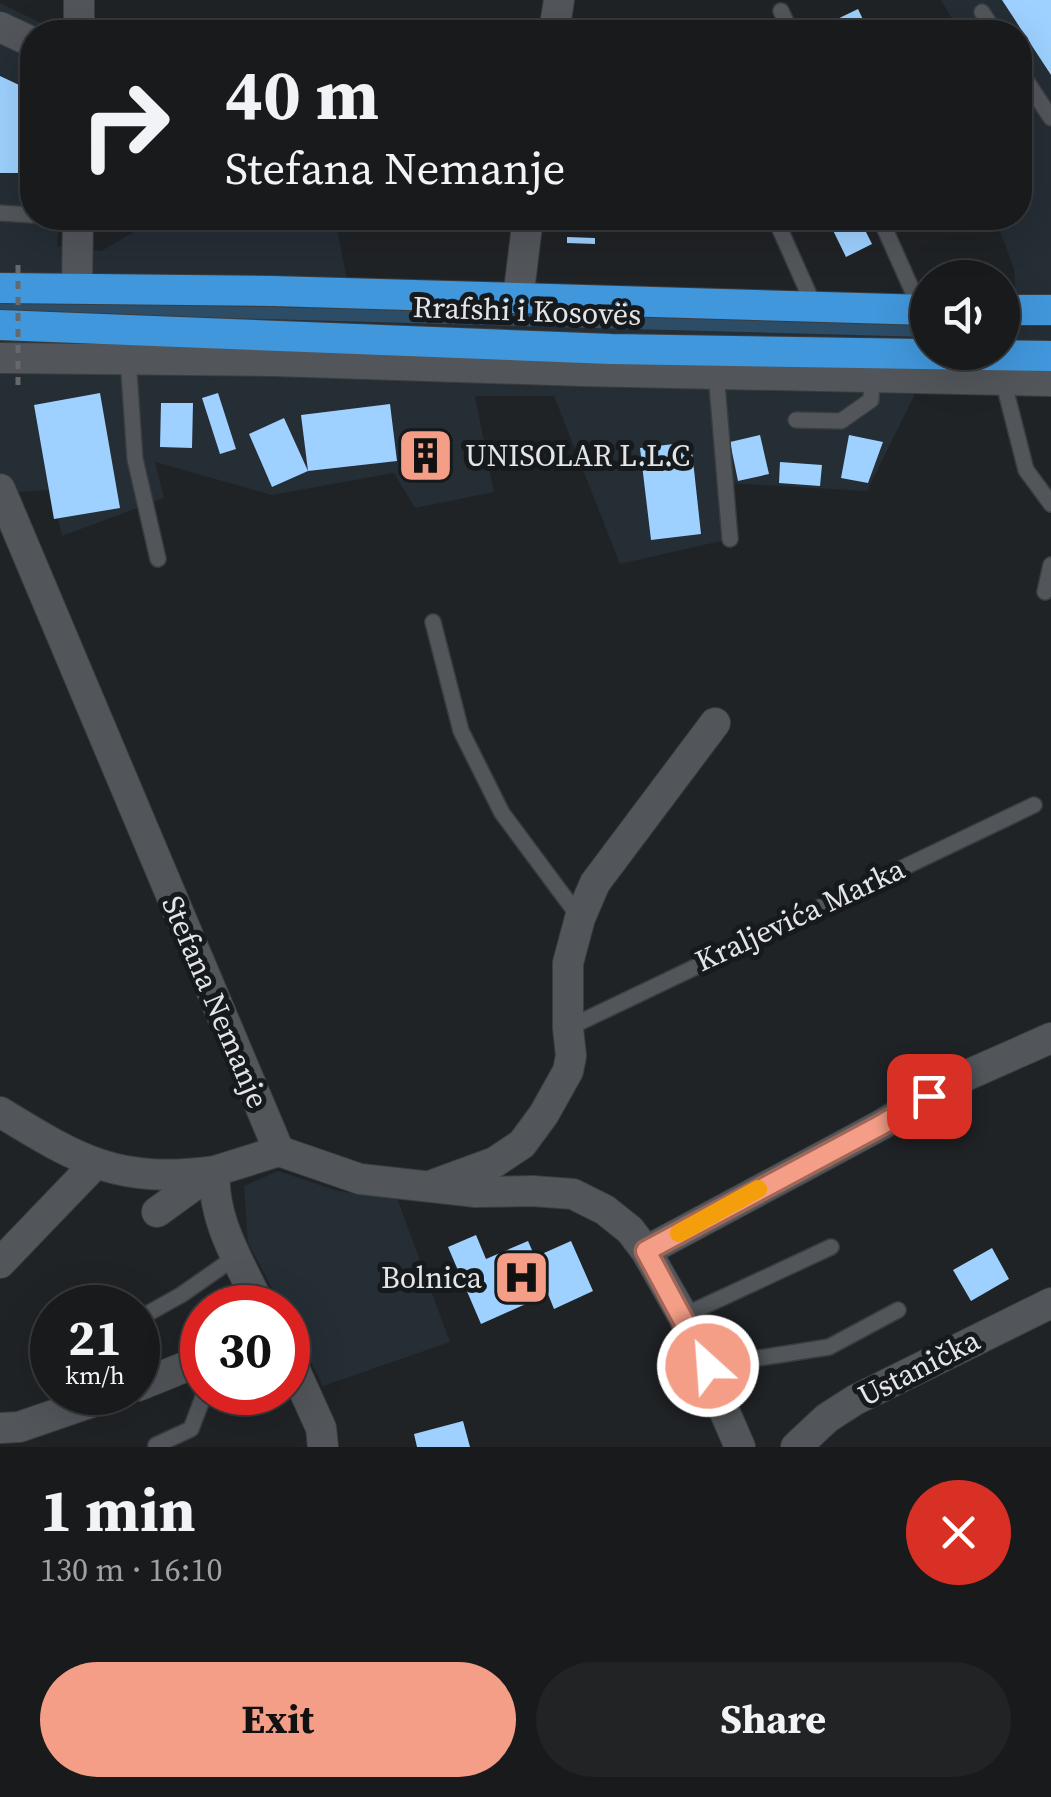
<!DOCTYPE html>
<html lang="en">
<head>
<meta charset="utf-8">
<style>
	:root { --surface:#181a1c; --page:#212325; --text:#f1f3f6; --muted:#9fa1a3; --line:#36383b; --accent:#f49e87 }
	body { margin:0; font-family:"Source Serif 4",serif; background:var(--page); color:var(--text); height:100vh; display:flex; flex-direction:column; font-size:38px; white-space:nowrap }
	* { box-sizing:border-box; margin:0 }
	p { font-size:32px; color:var(--muted) }
	.icon { flex:none; width:55px; height:55px; fill:none; stroke:currentColor; stroke-width:2; stroke-linecap:round; stroke-linejoin:round }
	.map { position:relative; height:1447px; overflow:hidden }
	.side { display:flex; flex-direction:column; background:var(--surface); flex:1 }
	.side>* { flex:none }
	.banner { position:absolute; left:20px; top:20px; width:1012px; height:210px; border-radius:40px; box-shadow:0 10px 40px #0002,0 0 0 2px var(--line); background:#181a1c; color:var(--text); overflow:hidden }
	.fabs { position:absolute; left:910px; top:260px; display:grid; gap:20px }
	.fabs a { display:grid; place-items:center; width:110px; height:110px; border-radius:50%; background:var(--surface); box-shadow:0 10px 40px #0002,0 0 0 2px var(--line); font-size:50px }
	.speed { position:absolute; left:30px; top:1285px; display:flex; gap:20px; font-size:50px; font-weight:700; text-align:center }
	.speed>* { display:grid; place-content:center; width:130px; height:130px; border-radius:50%; background:var(--surface); box-shadow:0 10px 40px #0002,0 0 0 2px var(--line); line-height:1 }
	.speed small { font-size:25px; font-weight:400 }
	.speed .limit { border:15px solid #d22; background:#fff; color:#111 }
	.pin { position:absolute; display:grid; place-items:center; width:85px; height:85px; color:#fff; margin:-42px; border-radius:20px; box-shadow:0 5px 15px #0006 }
	.me { position:absolute; width:110px; margin:-55px; rotate:334deg; stroke-linejoin:round; filter:drop-shadow(0 0 8px #0008) }
	.turn { display:flex; align-items:center; gap:35px; height:210px; padding:0 40px; font-size:45px }
	.turn .icon { width:130px; height:130px; stroke-width:2.5 }
	.turn b { display:block; font-size:70px; line-height:85px }
	.round { display:grid; place-items:center; flex:none; width:105px; height:105px; border-radius:52px; background:var(--page) }
	.headline { display:flex; align-items:center; justify-content:space-between; height:170px; padding:0 40px }
	h1 { font-size:60px; font-weight:700; line-height:75px }
	.button { display:flex; gap:20px; margin-top:auto; padding:20px 40px }
	.button a { flex:1; height:115px; border-radius:60px; background:var(--accent); color:#111; font-size:40px; font-weight:700; line-height:115px; text-align:center }
	.button a+a { background:var(--page); color:var(--text) }
	.map>svg:first-child { display:block }
</style>
</head>
<body>
<div class="map">
<svg width="1051" height="1447" viewBox="0 0 1051 1447">
	<rect width="100%" height="100%" fill="#202326"/>
	<!-- built -->
	<path fill="#252d35" d="M941 0H1051V383L922 380 867 491 726 483 730 539 620 564 554 396H475L494 492 415 508 394 473 272 495 155 462 164 498 62 536 51 490 0 493V3L60 32H32V218H59L57 246 101 251 158 218H335L354 316 927 327 928 352H1002L1003 329 1017 328 1014 269 995 218H1020V32H960Z
		M278 1171 338 1191 397 1198 450 1342 323 1386 288 1318V1308L282 1307 248 1243 244 1186Z"/>
	<!-- green -->
	<path fill="#2d4c66" d="M0 301 927 321 928 337 0 312Z"/>
	<!-- building -->
	<path fill="#9ed1ff" d="M1002 0H1051V75Z
		M858 9 869 32H830L827 24Z
		M0 76 32 91V173H0Z
		M554 218H589L590 222 556 229Z
		M827 218H859L872 244 846 257Z
		M567 237 595 238V244L567 243Z
		M100 393 120 508 54 519 34 405Z
		M218 393 236 449 220 454 202 398Z
		M161 403H193L192 448 160 447Z
		M390 404 397 461 308 471 301 415Z
		M284 418 308 471 272 487 249 434Z
		M444 432 451 473 407 481 400 439Z
		M760 435 769 474 738 481 730 442Z
		M849 435 883 442 868 483 841 478Z
		M691 442 701 534 651 540 640 448Z
		M780 462 822 465 820 486 779 483Z
		M476 1235 486 1259 528 1241 535 1257 571 1241 593 1291 554 1309 548 1294 481 1324 448 1247Z
		M992 1248 1009 1279 971 1301 953 1270Z
		M463 1421 470 1447H417L414 1434Z"/>
	<g fill="none" stroke-linecap="round" stroke-linejoin="round">
		<defs>
			<path id="lane" d="M781 11 791 32
				M982 12 995 32
				M1020 71 1051 118
				M0 213 32 215
				M775 218 815 308
				M880 218 921 310
				M128 358 135 459 158 559
				M716 373 730 539
				M1003 380 1026 470 1051 504
				M796 420 841 421 871 400 872 377
				M1045 592 1051 565
				M433 622 461 731 502 813 580 918
				M568 1028 1034 805
				M683 1316 831 1247
				M138 1319 181 1295 237 1256
				M708 1366 829 1347 898 1310
				M156 1445 191 1429 205 1392"/>
			<path id="street" d="M79 0V32
				M0 27 32 42
				M554 32 559 0
				M77 288 78 218
				M518 299 528 218
				M0 358 273 361 582 371 1051 381
				M0 489 279 1151 360 1179 476 1192 532 1191 573 1194 605 1210 630 1230 646 1251 683 1316 740 1447
				M0 1112C80 1161 118 1184 215 1171
				M435 1184 495 1162 522 1144 544 1114 568 1071 571 1056 568 1028V963L580 918 595 883 715 723
				M157 1212 208 1175
				M646 1251 881 1125 954 1081 1051 1038
				M0 1263 96 1163
				M261 1308C241 1265 211 1219 215 1171L279 1151
				M288 1355 321 1428 323 1447
				M138 1386 202 1360
				M0 1428 19 1427 121 1392
				M796 1447 827 1418 855 1400 1051 1303"/>
			<path id="highway" d="M0 288 273 291 928 310
				M1002 310H1051
				M0 325 611 349 1051 356"/>
		</defs>
		<!-- lane casing -->
		<use href="#lane" stroke="#3a3d3f" stroke-width="18"/>
		<!-- street casing -->
		<use href="#street" stroke="#3a3d3f" stroke-width="32"/>
		<!-- highway casing -->
		<use href="#highway" stroke="#3a3d3f" stroke-width="32"/>
		<!-- lane -->
		<use href="#lane" stroke="#52565a" stroke-width="15"/>
		<!-- street -->
		<use href="#street" stroke="#52565a" stroke-width="30"/>
		<!-- highway -->
		<use href="#highway" stroke="#4197dc" stroke-width="30"/>
		<!-- path-bridge -->
		<path stroke="#66686b" stroke-width="5" stroke-dasharray="8 8" stroke-linecap="butt" d="M18 385V262"/>
	</g>
	<g fill="none" stroke-linecap="round" stroke-linejoin="round">
		<defs>
			<path id="route" d="M708 1366 646 1251 881 1125 929 1096"/>
		</defs>
		<!-- route casing -->
		<use href="#route" stroke="#9f6758" stroke-width="25"/>
		<!-- route -->
		<use href="#route" stroke="#f49e87" stroke-width="18"/>
		<!-- slow -->
		<path stroke="#f59e0b" stroke-width="18" d="M679 1233 758 1189"/>
	</g>
	<!-- icons -->
	<defs>
		<symbol id="building-square" viewBox="-11 -11 22 22"><rect x="-9" y="-9" width="18" height="18" rx="4" fill="#f49e87" stroke="#171a1d"/><path d="M-4-6H4V6H1V3H-1V6H-4ZM-2.5-4.3h1.7v1.8h-1.7ZM.8-4.3h1.7v1.8H.8ZM-2.5-1h1.7V.8h-1.7ZM.8-1h1.7V.8H.8Z" fill="#111"/></symbol>
		<symbol id="hospital-square" viewBox="-11 -11 22 22"><rect x="-9" y="-9" width="18" height="18" rx="4" fill="#f49e87" stroke="#171a1d"/><path d="M-5-5h3v3.5h4V-5h3V5h-3V1.5h-4V5h-3Z" fill="#111"/></symbol>
	</defs>
	<g fill-rule="evenodd">
		<use href="#building-square" x="394" y="424" width="63" height="63"/>
		<use href="#hospital-square" x="490" y="1246" width="63" height="63"/>
	</g>
	<g text-anchor="middle" stroke-width="10" stroke-linejoin="round" paint-order="stroke">
		<!-- street labels -->
		<g font-size="30" fill="#e3e5e7" stroke="#171a1d">
			<text transform="translate(527 311) rotate(2)" y="10">Rrafshi i Kosovës</text>
			<text transform="translate(800 915) rotate(-25)" y="10">Kraljevića Marka</text>
			<text transform="translate(215 1002) rotate(67)" y="10">Stefana Nemanje</text>
			<text transform="translate(919 1368) rotate(-27)" y="10">Ustanička</text>
		</g>
		<!-- poi labels -->
		<g font-size="30" fill="#e3e5e7" stroke="#171a1d" text-anchor="start">
			<text x="465" y="466">UNISOLAR L.L.C</text>
			<text x="482" y="1288" text-anchor="end">Bolnica</text>
		</g>
	</g>
</svg>
<div class="fabs">
<a><svg class="icon" aria-label="sound" viewBox="0 0 24 24"><path d="M4 9h4l5-4v14l-5-4H4zM17 9q2 3 0 6"/></svg></a>
</div>
<div class="speed"><div>21<small>km/h</small></div><div class="limit">30</div></div>
<div class="pin" style="left:929px;top:1096px;background:#d93025"><svg class="icon" aria-label="arrive" viewBox="0 0 24 24"><path d="M6 21V4h12l-3 4 3 4H6"/></svg></div>
<svg class="me" style="left:708px;top:1366px" viewBox="-20 -20 40 40"><circle r="17" fill="#f49e87" stroke="#fff" stroke-width="3"/><path d="M0-11L8 9 0 5-8 9z" fill="#fff"/></svg>
<div class="banner">
<div class="turn"><svg class="icon" aria-label="right" viewBox="0 0 24 24"><path d="M7 20v-9h11M14 6l5 5-5 5"/></svg><div><b>40 m</b>Stefana Nemanje</div></div>
</div>
</div>
<section class="side">
<div class="headline"><div><h1>1 min</h1><p>130 m · 16:10</p></div><a class="round" style="background:#d93025;color:#fff"><svg class="icon" aria-label="close" viewBox="0 0 24 24"><path d="M6 6l12 12M18 6L6 18"/></svg></a></div>
<div class="button"><a>Exit</a><a>Share</a></div>
</section>
</body>
</html>
